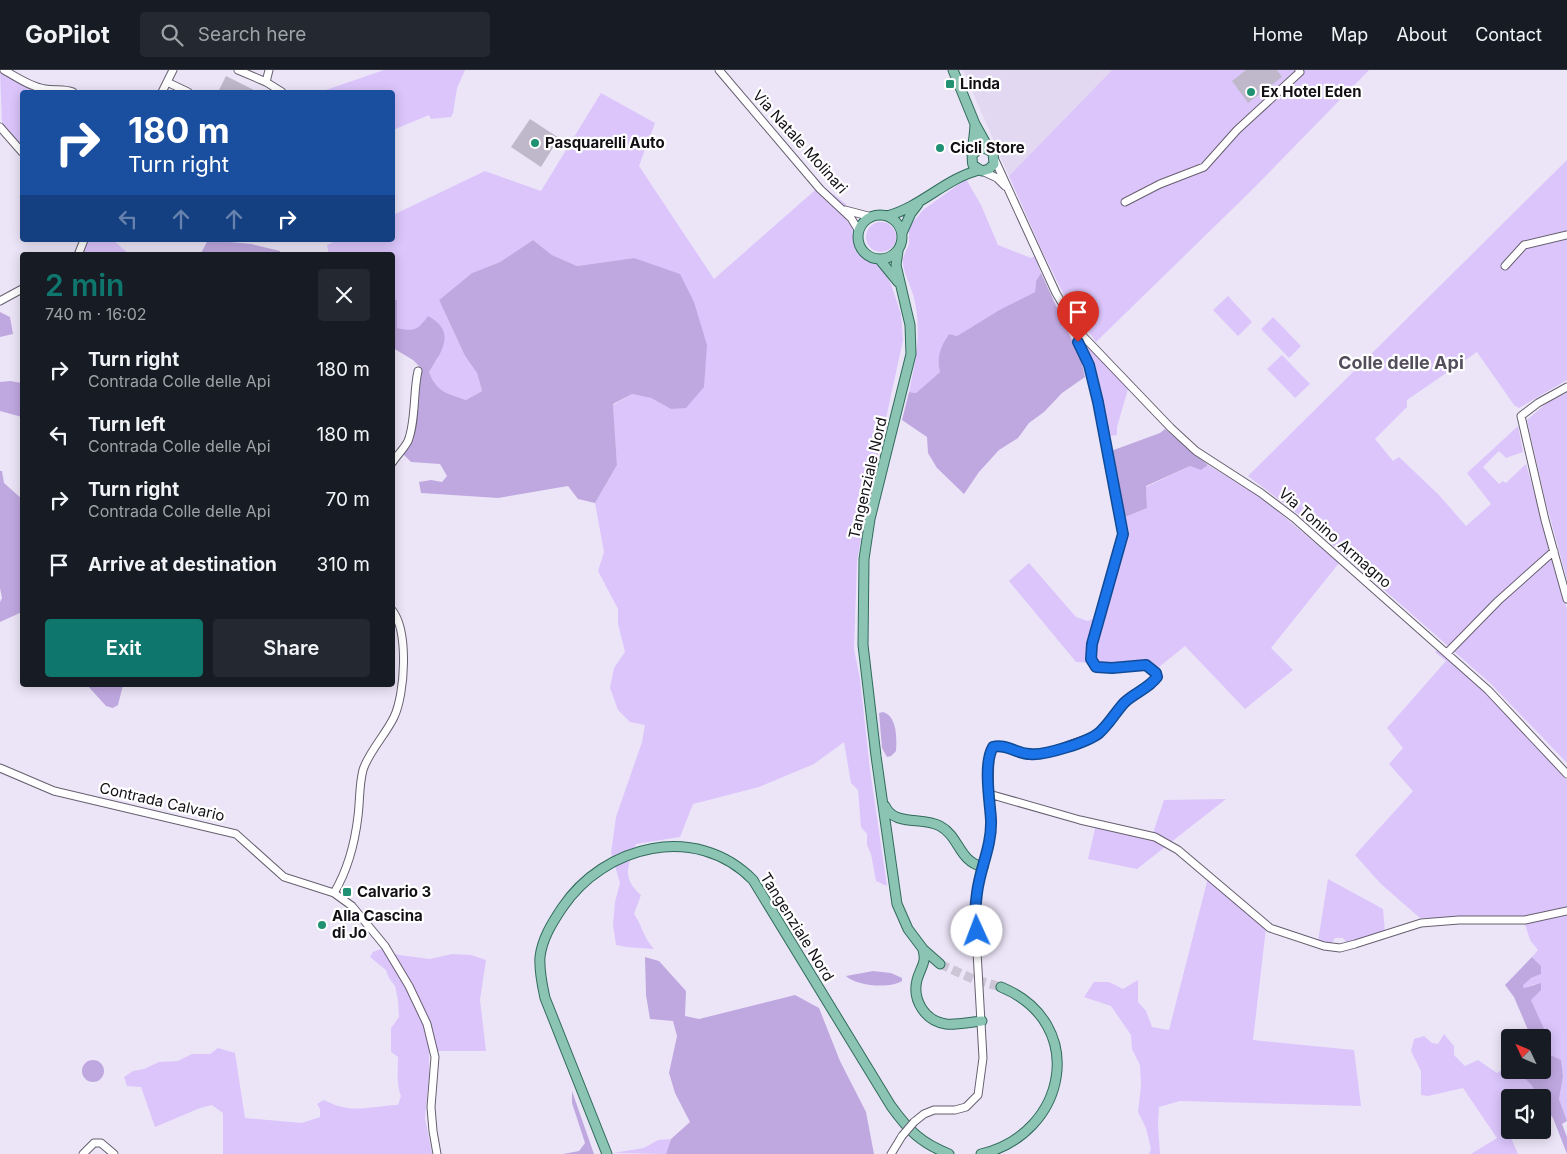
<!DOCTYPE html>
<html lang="en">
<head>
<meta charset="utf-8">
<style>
	:root { --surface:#171b24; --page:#242831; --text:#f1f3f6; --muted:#9ea1a6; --line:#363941; --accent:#0f766e }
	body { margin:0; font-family:Inter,sans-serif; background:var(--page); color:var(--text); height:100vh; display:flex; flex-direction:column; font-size:19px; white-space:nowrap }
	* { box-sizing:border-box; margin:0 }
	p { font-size:16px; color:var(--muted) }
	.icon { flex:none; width:28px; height:28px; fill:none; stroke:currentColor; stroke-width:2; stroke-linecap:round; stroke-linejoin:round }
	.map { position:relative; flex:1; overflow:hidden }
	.details { position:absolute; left:20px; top:182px; width:375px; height:435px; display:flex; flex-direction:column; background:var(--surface); border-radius:5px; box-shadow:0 2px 12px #0003 }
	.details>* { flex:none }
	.top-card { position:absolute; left:20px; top:20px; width:375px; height:152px; border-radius:5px; box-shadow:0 2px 12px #0003; background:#1a4fa0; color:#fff; overflow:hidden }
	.needle { width:32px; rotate:314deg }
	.tools { position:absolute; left:1501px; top:959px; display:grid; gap:10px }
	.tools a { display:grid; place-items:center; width:50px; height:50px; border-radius:5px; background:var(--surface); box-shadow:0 2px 12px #0003; font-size:25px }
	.pin { position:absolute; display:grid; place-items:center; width:42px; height:42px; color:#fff; margin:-51px -21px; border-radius:50% 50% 50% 0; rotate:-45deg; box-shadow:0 0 5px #0007 }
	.pin .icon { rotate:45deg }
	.me { position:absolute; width:55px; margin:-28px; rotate:358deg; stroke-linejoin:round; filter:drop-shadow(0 0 4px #0008) }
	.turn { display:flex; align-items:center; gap:18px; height:105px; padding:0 25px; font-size:22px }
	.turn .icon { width:65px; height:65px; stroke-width:2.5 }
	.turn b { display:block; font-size:35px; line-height:42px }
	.lanes { display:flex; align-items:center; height:48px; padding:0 25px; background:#0003; justify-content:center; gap:25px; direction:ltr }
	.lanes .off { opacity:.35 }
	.round { display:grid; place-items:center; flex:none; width:52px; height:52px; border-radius:5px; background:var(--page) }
	.overview { display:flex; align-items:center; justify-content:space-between; height:85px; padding:0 25px }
	h1 { font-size:30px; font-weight:600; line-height:38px; color:var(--accent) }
	.action { display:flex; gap:10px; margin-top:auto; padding:10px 25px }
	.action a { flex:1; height:58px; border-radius:5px; background:var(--accent); color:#fff; font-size:20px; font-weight:600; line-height:58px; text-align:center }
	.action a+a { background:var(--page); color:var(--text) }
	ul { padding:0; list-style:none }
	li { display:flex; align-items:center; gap:15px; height:65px; padding:0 25px }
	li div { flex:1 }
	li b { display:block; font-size:19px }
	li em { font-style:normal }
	header { display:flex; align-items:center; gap:30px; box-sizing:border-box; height:70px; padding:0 25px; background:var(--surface); border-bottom:1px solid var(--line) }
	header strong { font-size:24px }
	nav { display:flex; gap:28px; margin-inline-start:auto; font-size:18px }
	.search { width:350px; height:45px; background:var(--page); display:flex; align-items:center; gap:12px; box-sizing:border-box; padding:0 18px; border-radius:5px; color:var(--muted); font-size:19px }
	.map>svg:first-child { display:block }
</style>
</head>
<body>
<header>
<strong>GoPilot</strong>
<div class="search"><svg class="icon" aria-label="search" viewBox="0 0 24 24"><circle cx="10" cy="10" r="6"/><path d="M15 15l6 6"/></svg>Search here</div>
<nav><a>Home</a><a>Map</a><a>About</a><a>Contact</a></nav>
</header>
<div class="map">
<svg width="1567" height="1084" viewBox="0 0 1567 1084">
	<rect width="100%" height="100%" fill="#ece5f8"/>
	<!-- built -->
	<path fill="#e2d8f1" d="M963 0H1112L1009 106Z"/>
	<!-- green -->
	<path fill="#dbc5fb" d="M0 0 39 22H22V78L2 53Z
		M384 0H465L457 18 453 43 451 47 431 49 429 45 393 60 392 22H320Z
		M1112 0H1369L1255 117 1096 272 1068 233 1043 183 1009 106Z
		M601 23 655 53 639 96 714 209 821 115 846 134V149L852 158 855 175 858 182 867 191 877 194 882 198 891 214 901 244 903 270 868 431 857 491 854 579 860 609 870 700 887 816 876 811 871 784 867 775V764L861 757 858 720 851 713 844 672 814 694 759 717 693 734 680 767 636 774C628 797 621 807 641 825L634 844C643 857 642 865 654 879L626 877 616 875 613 855 615 832 620 813 611 783 616 747 642 672 645 655 630 652 618 640 610 618 614 598 625 582 618 554V539L598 501 604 482 595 433 617 395 613 335 632 324 651 328 671 339 634 188 577 196 552 185 533 170 500 192 472 203 439 230 465 286 477 303 482 321 466 330C446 323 437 322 429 302L438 288 421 257 410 261 397 258V230H393L392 185H329L327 175 338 170H392L393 145 485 101 541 121Z
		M1567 90V310L1519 338 1514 335 1477 282 1407 330V337L1375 369 1393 391 1399 387 1439 425 1466 456 1491 434 1467 403 1518 356 1523 382 1506 388 1499 381 1483 397 1499 414 1503 411 1506 413 1526 394 1567 539V693L1490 613 1298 444 1248 406Z
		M966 109 981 135 998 175 1031 188 1035 186 1041 203 1036 211 1035 222 1001 239 957 266 949 264C942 276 936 287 940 302L916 323 909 322C916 289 922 261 914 228 911 216 905 206 903 194V188L909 174V159L913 152 923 140Z
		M866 167a15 15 0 1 1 30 0a15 15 0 1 1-30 0Z
		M87 170H113L130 185H80Z
		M1228 226 1252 252 1238 266 1213 240Z
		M1273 247 1301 276 1289 288 1261 259Z
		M1084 274H1086L1128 319 1117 357V365L1109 366 1093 293Z
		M1282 285 1310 314 1295 328 1267 299Z
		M1567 323V510L1545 429 1527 350 1549 331Z
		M1208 395 1263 429 1339 493 1271 578 1293 600 1245 639 1185 576 1159 597 1144 590 1116 594 1076 592 1009 511 1029 493 1076 547 1088 551 1095 548 1102 551 1129 461 1125 447 1147 438 1146 417 1190 396 1201 399Z
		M1439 579 1483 620 1567 710V838L1525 847 1420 848 1381 814 1355 785 1413 721 1389 694 1403 678 1387 658 1446 591 1435 582Z
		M1226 729 1137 799 1088 789 1097 750 1153 763 1164 730Z
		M1208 808 1266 858 1253 970 1354 980 1361 1036 1180 1031 1159 1037 1158 1055 1160 1084H1149L1151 1079 1146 1058 1138 1042 1141 1016 1140 995 1132 979 1131 965 1111 936 1084 927 1094 912H1109L1123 919 1138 910V932L1146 941 1152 957 1169 960Z
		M1328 809 1383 839 1385 863 1346 872 1343 868H1335L1332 873 1318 871Z
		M1567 842V1051L1559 1029 1563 1007 1561 999 1550 985 1548 977 1547 965 1531 930 1540 920 1535 914 1524 918 1523 914 1531 908 1541 904V896L1532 887 1538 880 1530 870 1524 851Z
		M381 879 399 885 430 889 452 884 471 885 486 890 480 930 486 981H429V1006L425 1048 432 1084H223V1043L212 1035 200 1038 155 1057 141 1017 127 1016 124 1007 133 1001 144 999 159 992 178 991 192 984H210L218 978 235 983 245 1048 302 1053 320 1047V1039L317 1034 324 1030C353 1045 368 1036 398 1035L401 1026C396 1015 398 999 398 987L391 982V958L399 947 398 930 395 916 389 908 386 900 370 887 373 882Z
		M1444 964 1454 976V985L1465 996 1478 990 1497 1003 1510 995V1000H1518C1527 1013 1532 1011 1537 1027L1510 1028V1060H1520L1511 1068 1518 1084H1471L1497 1068 1463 1018 1428 1026 1421 1025V1001L1411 981 1414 969 1424 966 1432 973 1438 974Z
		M671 1069 666 1084 613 1083 644 1078 658 1070Z"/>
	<!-- forest -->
	<path fill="#bfa8e0" d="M208 170 251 174 280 181V185H200Z
		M533 170 552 185 577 196 634 188 680 204 694 232 707 275 704 317 686 338 671 339 651 328 632 324 613 334 617 395 595 433 578 429 568 416 498 428 421 423 419 412 431 410 442 412 447 406 440 394 411 392 403 384C420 359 416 356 415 329 415 319 419 308 421 298L413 290 393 278 392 230H397V258C414 262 418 260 428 246 457 262 442 281 429 302 437 322 446 323 466 330L482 321 477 303 465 286 439 230 472 203 500 192Z
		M1041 203 1081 290 1085 307 1062 323 1044 342 1029 353 1018 368 999 380 979 402 964 424 937 398 928 383 927 367 902 350 909 322 916 323 940 302C936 287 941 276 949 264L957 266 1001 239 1035 222 1036 211Z
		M0 242 10 247 13 264 0 267Z
		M10 311 22 313V347L0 341V312Z
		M1165 359 1208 395 1201 400 1190 396 1146 416 1147 438 1125 447 1111 381 1160 363Z
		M0 401H2L4 413 22 429V542L0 552V532L2 528 0 518Z
		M87 615H123L118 635 113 638 106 636Z
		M883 642C897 646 897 668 896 681L891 686 887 687 882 678 879 643Z
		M645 887 659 891 686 921 685 946 699 949 795 925 819 938 840 991 866 1042 874 1084H666L671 1069 690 1052 675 1023 669 1003 677 966 673 951 650 949 646 925Z
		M1532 887 1541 896V904L1531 908 1523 915 1524 918 1541 913V920L1531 930 1547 965 1550 985 1561 990 1563 1007 1559 1029 1567 1051 1562 1054 1567 1067V1084L1553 1048 1543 1036 1542 1028 1537 1027C1532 1010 1526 1013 1518 1000H1542V968L1531 967 1514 927 1505 915Z
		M873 901 891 903 902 908V911C890 919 856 916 846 906Z
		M82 1001a11 11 0 1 1 22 0a11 11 0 1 1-22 0Z
		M572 1021 594 1084H563L579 1081 585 1073 572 1033Z"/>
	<!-- building -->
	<path fill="#bfb8ca" d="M1246 0H1277L1282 7 1248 33 1232 11Z
		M226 6 258 22H218Z
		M530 49 559 68 541 97 511 77Z"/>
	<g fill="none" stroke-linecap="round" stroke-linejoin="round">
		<!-- major-tunnel -->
		<path stroke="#cbc5d6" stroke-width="9" stroke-dasharray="9 4.5" stroke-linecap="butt" d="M940 894 973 909 1001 917"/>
		<defs>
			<path id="minor" d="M4 0C16 7 31 17 45 19 55 21 63 18 73 22
				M238 0 266 12 282 22
				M719 0 820 119 851 148 859 161
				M167 12 188 22
				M266 12 269 0
				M162 22 173 0
				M0 57 22 82
				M994 88 1056 223 1079 262 1171 358 1196 381 1261 423 1294 448 1488 620 1567 704
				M982 101 997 108 1005 116
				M1125 132 1160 114 1204 97 1237 60 1300 2 1299 0
				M845 140 872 147
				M78 185 84 170
				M1505 196 1524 175 1567 165
				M0 231 22 219
				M1567 317 1538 333 1521 346 1545 450 1567 529
				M392 393C397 385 404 379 408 371 416 351 413 323 418 301
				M1447 583 1498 531 1554 481
				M0 698 54 721 236 764 284 807 334 823 352 836 385 876 409 916 427 954 435 987 431 1037 433 1061 437 1084
				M989 724 1080 750 1155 767 1178 780 1270 858 1324 876 1340 878 1355 874 1421 853 1459 850H1525L1567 841
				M334 823C347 801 355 772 358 746 360 731 359 715 363 700 368 683 386 664 394 647 405 624 409 561 392 540
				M914 1052 924 1044 934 1040H955L966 1037 978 1025 983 988 975 846 977 821 988 779 991 752 989 724 990 682 993 677 998 676 1031 685 1052 681 1097 665 1109 654 1123 634 1151 615 1157 607 1156 603 1146 595 1112 598 1096 597 1091 589 1092 574 1123 464 1098 332 1089 295 1078 272 1079 262
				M83 1084 94 1073H101L114 1084
				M891 1084 902 1066"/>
			<path id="major" d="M953 0 975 54 990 81
				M972 85 980 78 987 79 993 83 994 94 989 99 982 101 973 95C970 87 975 65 975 54
				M858 167a22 22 0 1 1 44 0a22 22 0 1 1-44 0Z
				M887 146C921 137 945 109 979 100
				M902 163 911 143 918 134
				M898 181 896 195 910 255 911 284 870 449 864 489 863 575 876 686 897 834 908 859 923 879 940 894
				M880 190 898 212
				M885 736C895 757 922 746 940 756 960 767 958 791 983 797
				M923 880C927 893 920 898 917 910 912 930 925 951 946 954 957 955 970 952 982 951
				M607 1084 545 928C542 914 539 901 540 887 542 869 552 853 562 838 604 775 696 752 753 810L891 1036C909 1061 921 1073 949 1084
				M981 1084C1067 1064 1089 953 1001 917"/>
		</defs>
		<!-- minor casing -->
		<use href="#minor" stroke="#665f6f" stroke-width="9"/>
		<!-- major casing -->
		<use href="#major" stroke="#306b5b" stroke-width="11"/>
		<!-- minor -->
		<use href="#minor" stroke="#fff" stroke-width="7"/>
		<!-- major -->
		<use href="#major" stroke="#8cc4b3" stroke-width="9"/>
		<defs>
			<path id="minor-bridge" d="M902 1066 914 1052"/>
		</defs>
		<!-- minor-bridge casing -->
		<use href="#minor-bridge" stroke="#665f6f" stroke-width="9" stroke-linecap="butt"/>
		<!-- minor-bridge -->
		<use href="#minor-bridge" stroke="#fff" stroke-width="7"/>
	</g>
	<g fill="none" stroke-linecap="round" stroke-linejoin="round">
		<defs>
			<path id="route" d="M977 861C975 848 975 836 977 823 980 798 992 776 991 750 990 731 983 694 993 677 1005 673 1017 684 1030 684 1044 686 1088 672 1099 663 1109 654 1115 643 1124 633 1134 623 1148 619 1157 607L1156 603 1146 595 1112 598 1096 597 1091 589 1092 574 1123 464 1098 332 1089 295 1078 272"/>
		</defs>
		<!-- route casing -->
		<use href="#route" stroke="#114b97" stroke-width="12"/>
		<!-- route -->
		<use href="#route" stroke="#1a73e8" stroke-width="9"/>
	</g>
	<!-- markers -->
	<g fill="#209172" stroke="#fff" stroke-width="2">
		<rect x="945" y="9" width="10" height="10" rx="2.5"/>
		<circle cx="1251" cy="22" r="5"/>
		<circle cx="535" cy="73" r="5"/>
		<circle cx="940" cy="78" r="5"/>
		<rect x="342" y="817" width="10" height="10" rx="2.5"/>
		<circle cx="322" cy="855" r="5"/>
	</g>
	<g text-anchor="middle" stroke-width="4.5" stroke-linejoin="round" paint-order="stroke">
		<!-- poi labels -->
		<g font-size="15" font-weight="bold" fill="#120f15" stroke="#fff" text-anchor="start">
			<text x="960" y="19">Linda</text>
			<text x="1261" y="27">Ex Hotel Eden</text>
			<text x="545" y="78">Pasquarelli Auto</text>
			<text x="950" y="83">Cicli Store</text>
			<text x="357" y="827">Calvario 3</text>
			<text x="332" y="851">Alla Cascina<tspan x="332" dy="17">di Jo</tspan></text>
		</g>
		<!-- street labels -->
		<g font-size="15" fill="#120f15" stroke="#fff">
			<text transform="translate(800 72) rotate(48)" y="5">Via Natale Molinari</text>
			<text transform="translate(868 408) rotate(-77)" y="5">Tangenziale Nord</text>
			<text transform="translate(1335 468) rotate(41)" y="5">Via Tonino Armagno</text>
			<text transform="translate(162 732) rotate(13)" y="5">Contrada Calvario</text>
			<text transform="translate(797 857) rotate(58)" y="5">Tangenziale Nord</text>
		</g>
		<!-- quarter labels -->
		<g font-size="18" font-weight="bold" fill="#534d5c" stroke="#fff">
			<text x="1401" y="299">Colle delle Api</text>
		</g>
	</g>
</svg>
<div class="tools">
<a><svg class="needle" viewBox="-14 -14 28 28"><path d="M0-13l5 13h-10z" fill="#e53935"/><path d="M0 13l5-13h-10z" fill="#9ea1a6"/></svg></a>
<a><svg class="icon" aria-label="sound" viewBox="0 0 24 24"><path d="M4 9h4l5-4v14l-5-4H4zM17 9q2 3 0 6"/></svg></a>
</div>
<div class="pin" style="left:1078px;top:272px;background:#d93025"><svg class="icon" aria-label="arrive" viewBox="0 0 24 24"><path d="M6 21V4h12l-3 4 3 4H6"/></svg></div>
<svg class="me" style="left:977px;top:861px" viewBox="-20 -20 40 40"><circle r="19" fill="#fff"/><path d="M0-13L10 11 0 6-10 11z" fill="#1a73e8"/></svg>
<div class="top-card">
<div class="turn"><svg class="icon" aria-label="right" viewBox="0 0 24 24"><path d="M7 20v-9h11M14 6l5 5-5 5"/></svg><div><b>180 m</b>Turn right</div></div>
<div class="lanes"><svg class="icon off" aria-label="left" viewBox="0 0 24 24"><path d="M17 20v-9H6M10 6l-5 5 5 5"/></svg><svg class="icon off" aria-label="ahead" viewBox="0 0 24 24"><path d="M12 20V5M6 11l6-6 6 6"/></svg><svg class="icon off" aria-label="ahead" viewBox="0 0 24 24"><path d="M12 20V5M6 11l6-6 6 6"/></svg><svg class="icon" aria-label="right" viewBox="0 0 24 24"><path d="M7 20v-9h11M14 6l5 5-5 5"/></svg></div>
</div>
<section class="details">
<div class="overview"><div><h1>2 min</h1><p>740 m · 16:02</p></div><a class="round"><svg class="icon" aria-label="close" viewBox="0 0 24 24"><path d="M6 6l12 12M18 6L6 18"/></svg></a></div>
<ul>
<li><svg class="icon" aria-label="right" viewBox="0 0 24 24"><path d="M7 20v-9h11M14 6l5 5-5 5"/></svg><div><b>Turn right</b><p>Contrada Colle delle Api</p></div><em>180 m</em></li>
<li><svg class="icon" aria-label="left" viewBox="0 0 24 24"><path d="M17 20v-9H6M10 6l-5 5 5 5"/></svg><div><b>Turn left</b><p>Contrada Colle delle Api</p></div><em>180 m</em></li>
<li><svg class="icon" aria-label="right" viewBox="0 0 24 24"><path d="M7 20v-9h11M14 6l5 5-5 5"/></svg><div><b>Turn right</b><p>Contrada Colle delle Api</p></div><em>70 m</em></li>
<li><svg class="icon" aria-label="arrive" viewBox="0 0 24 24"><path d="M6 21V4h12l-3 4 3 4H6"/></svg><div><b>Arrive at destination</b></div><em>310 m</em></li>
</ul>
<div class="action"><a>Exit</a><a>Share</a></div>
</section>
</div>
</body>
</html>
